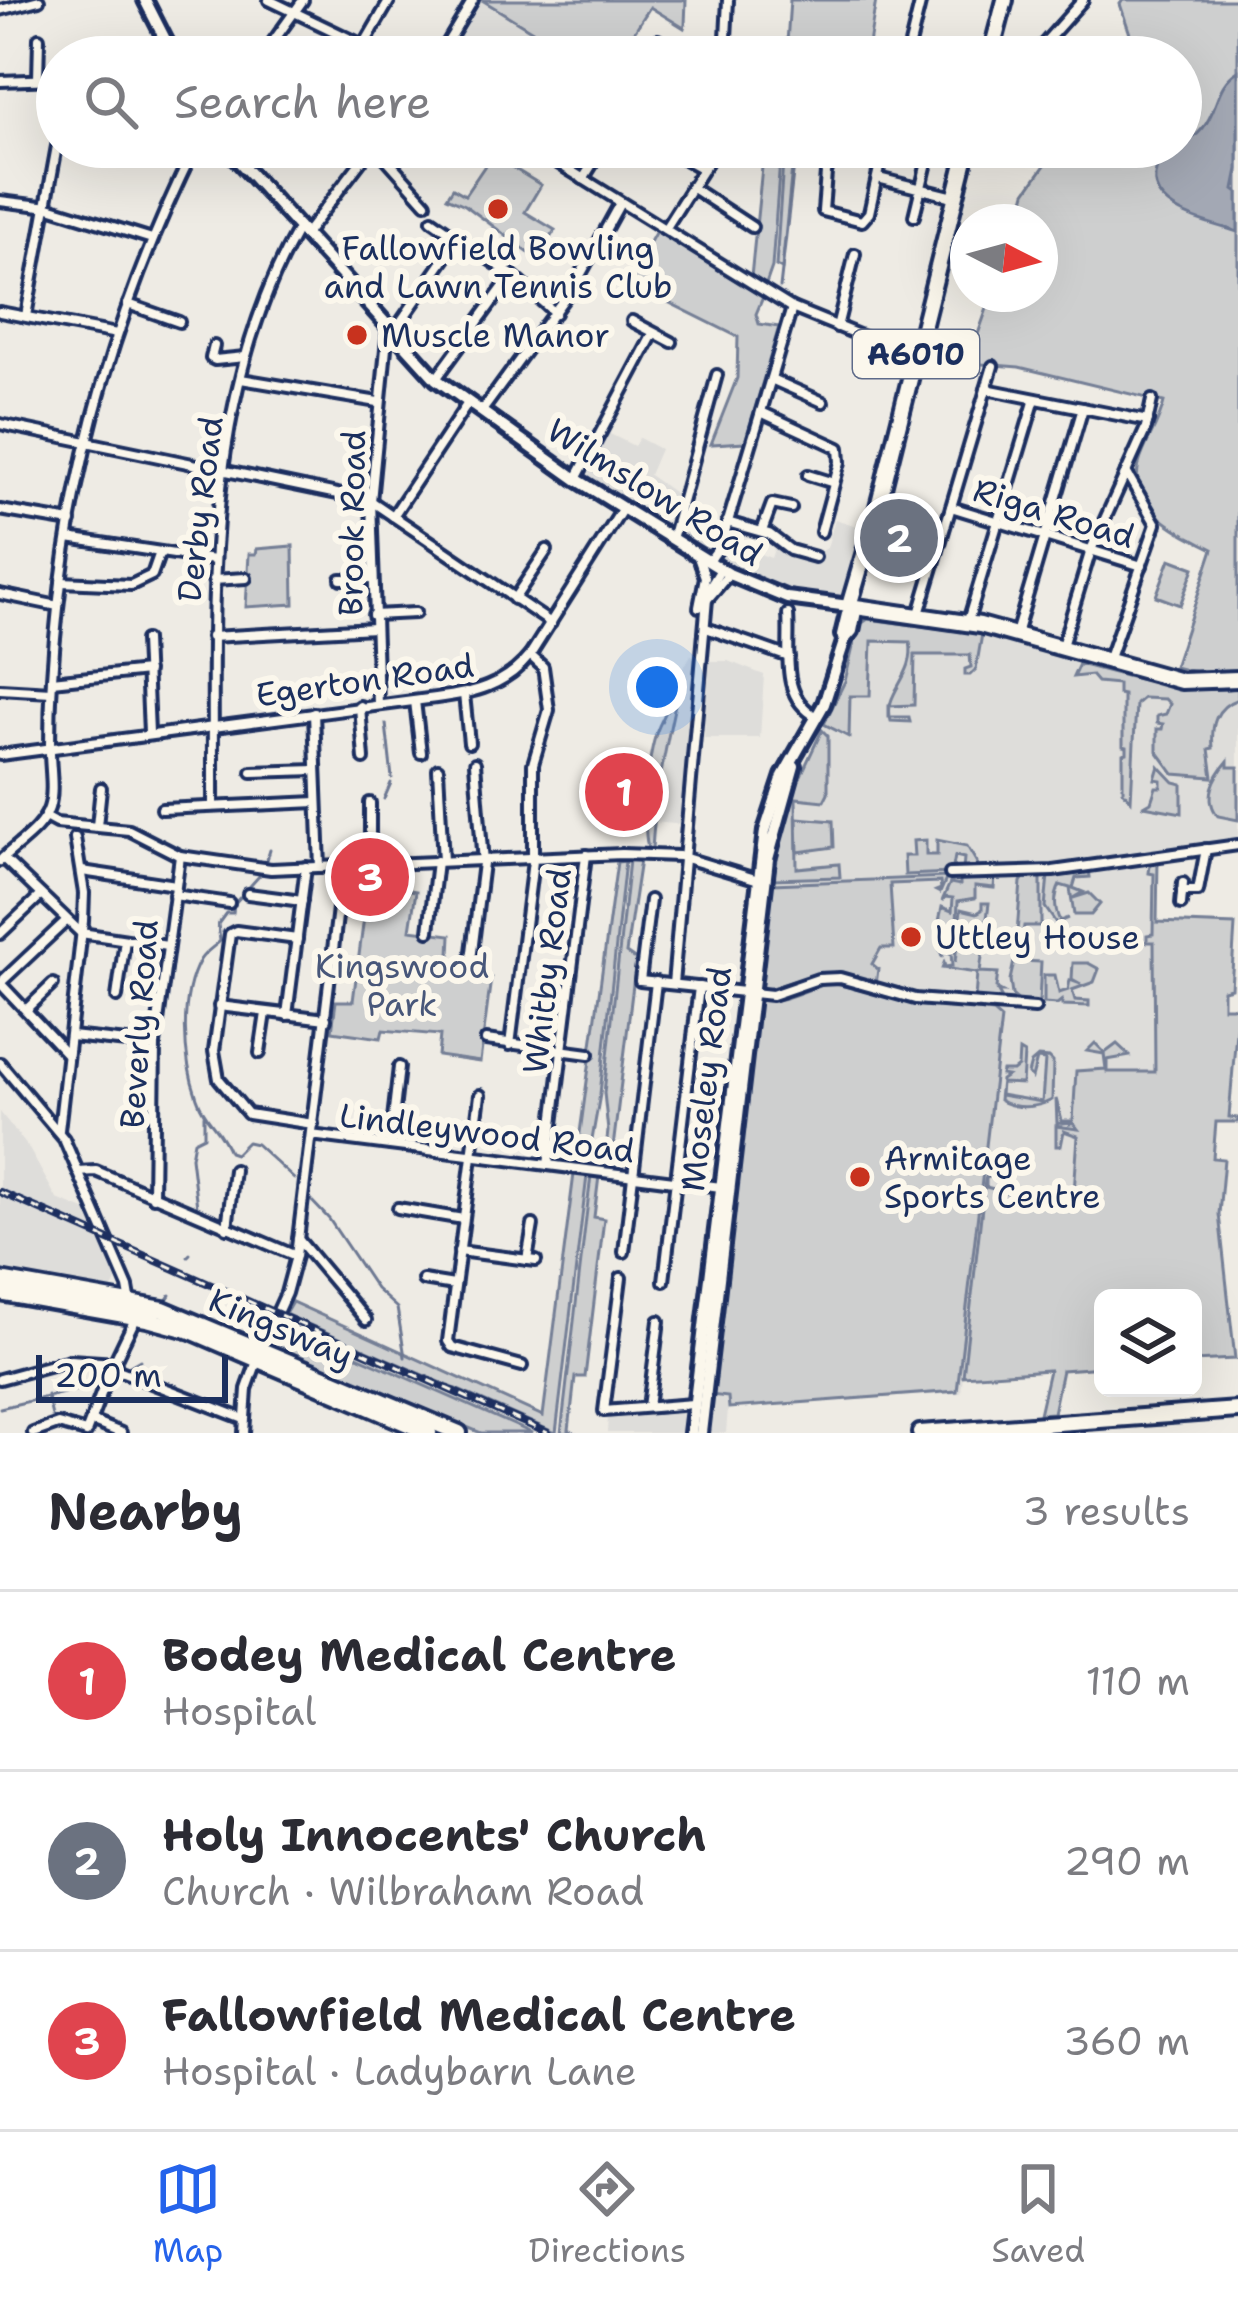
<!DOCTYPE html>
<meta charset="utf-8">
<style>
:root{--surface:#fff;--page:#f7f7f7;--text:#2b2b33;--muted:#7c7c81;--line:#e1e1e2;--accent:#2563eb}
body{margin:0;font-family:"Shantell Sans",sans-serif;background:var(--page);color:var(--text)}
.controls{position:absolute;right:36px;bottom:36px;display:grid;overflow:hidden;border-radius:18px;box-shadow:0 12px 48px #0002}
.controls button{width:108px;height:108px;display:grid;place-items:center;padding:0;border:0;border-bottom:3px solid var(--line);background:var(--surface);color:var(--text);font:60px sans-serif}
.compass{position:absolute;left:950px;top:204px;width:108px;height:108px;border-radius:50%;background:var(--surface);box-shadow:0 12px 48px #0002;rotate:96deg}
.scale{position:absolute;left:36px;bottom:30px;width:192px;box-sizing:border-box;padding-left:12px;border:6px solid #1b2f5e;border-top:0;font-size:33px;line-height:42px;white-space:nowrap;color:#1b2f5e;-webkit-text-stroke:9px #fbf7ec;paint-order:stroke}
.you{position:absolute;left:657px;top:687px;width:42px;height:42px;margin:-30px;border:9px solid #fff;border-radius:50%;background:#1a73e8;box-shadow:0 0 0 18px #1a73e833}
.badge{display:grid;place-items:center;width:78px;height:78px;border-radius:50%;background:var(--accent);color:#fff;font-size:39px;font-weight:700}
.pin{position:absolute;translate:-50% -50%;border:6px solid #fff;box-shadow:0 3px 12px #0006}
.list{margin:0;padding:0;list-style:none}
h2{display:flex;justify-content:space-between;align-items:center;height:156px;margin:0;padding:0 48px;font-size:51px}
h2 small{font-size:39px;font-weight:400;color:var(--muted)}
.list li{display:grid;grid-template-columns:78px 1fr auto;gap:36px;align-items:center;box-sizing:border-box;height:180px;padding:0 48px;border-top:3px solid var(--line)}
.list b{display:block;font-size:45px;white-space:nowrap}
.list p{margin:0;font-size:39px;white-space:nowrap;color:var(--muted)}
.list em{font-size:39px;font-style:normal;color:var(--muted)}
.icon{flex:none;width:66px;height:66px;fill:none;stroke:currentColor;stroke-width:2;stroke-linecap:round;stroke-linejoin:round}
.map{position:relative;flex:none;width:1238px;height:1433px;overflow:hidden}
.search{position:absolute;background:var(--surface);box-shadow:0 12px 48px #0002;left:36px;right:36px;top:36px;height:132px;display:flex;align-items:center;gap:30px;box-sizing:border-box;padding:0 42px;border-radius:66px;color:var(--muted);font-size:45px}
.sheet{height:696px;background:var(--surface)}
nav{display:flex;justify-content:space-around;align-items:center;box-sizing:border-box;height:168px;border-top:3px solid var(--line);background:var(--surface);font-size:33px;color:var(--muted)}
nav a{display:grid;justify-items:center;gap:6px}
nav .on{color:var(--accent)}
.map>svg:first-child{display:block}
.built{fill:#deddda}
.green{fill:#cecfcf;stroke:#747f96;stroke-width:3}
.water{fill:#a3a8b4;stroke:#6d7892;stroke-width:3}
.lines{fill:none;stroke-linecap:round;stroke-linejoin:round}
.stream{stroke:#6d7892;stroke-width:3}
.minor-casing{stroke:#1b2f5e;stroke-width:16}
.major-casing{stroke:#1b2f5e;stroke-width:20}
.highway-casing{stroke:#1b2f5e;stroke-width:22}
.minor{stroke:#fbf7ec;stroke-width:8}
.major{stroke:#fbf7ec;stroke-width:10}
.highway{stroke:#fbf7ec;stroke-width:14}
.rail-casing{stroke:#1b2f5e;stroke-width:8}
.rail{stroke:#fbf7ec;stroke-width:3;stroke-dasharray:9;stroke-linecap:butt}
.poi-dot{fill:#c8321e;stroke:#fbf7ec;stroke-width:4.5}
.labels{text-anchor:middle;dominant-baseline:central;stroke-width:12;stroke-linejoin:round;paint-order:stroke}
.shield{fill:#fbf7ec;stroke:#5e6b89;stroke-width:3}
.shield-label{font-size:30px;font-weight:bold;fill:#1b2f5e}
.poi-label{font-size:33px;fill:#1b2f5e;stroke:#fbf7ec;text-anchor:start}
.street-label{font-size:33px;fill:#1b2f5e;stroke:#fbf7ec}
.park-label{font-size:33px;fill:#48577a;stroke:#fbf7ec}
</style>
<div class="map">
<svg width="1238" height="1433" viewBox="0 0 1238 1433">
<rect width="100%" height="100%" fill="#eeebe4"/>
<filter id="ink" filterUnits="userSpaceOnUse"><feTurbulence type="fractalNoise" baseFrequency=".00833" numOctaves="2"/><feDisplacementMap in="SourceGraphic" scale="24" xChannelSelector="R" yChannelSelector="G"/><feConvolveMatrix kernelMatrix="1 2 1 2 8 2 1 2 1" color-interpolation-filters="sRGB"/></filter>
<g filter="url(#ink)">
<g class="built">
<polygon points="480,0 686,0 685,25 684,28 650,7 618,57 446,57"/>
<polygon points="606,432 634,446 639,438 660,449 649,475 680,497 684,510 714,520 727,542 771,558 774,549 820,552 827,548 835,519 866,529 847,593 836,598 780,588 752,576 679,532 669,519 589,478 590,462"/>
<polygon points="868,619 963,629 1120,675 1216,690 1238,688 1238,840 1160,851 1156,922 1159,1077 1078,1194 983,1196 961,1393 820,1402 729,1397 726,1433 709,1433 710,1395 776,855 797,781 845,681 858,626"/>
<polygon points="691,655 696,656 685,825 653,822 658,776 678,692 672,690 674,684"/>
<polygon points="708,661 728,661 764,675 760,738 704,738"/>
<polygon points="0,1112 28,1147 57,1199 87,1211 116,1281 112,1289 0,1271"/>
<polygon points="290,1302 543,1416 542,1433 481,1433 272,1347"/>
<polygon points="685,1412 684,1433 607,1433 608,1417"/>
</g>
<g class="green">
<polygon points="482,0 686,0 685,25 684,28 650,7 618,57 560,57 561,53 547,45 549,41"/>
<polygon points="790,0 876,0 867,57 786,57"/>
<path d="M1123 0H1238V670C1216 676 1196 673 1174 667L1213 549C1182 533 1127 509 1139 464 1145 442 1159 425 1164 402L1019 367 968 363 992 294H1040V222H1018L1026 192 1058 147H1181V57H1076L1081 50 1111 55 1130 34 1120 4Z"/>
<polygon points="764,147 781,147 772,267 765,287 751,277"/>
<polygon points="784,147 794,147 782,269 776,266"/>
<polygon points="492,155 541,185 525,212 555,230 537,259 465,205 447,197 453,188 465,195"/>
<polygon points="656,231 763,297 756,314 759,324 779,327 745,442 711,444 737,378 738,337 628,282"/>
<polygon points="293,546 294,604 246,607 249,554 256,554 257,549"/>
<polygon points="1170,559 1194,568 1180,605 1156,596"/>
<path d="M868 619 982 634 976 669 970 675H965V669L971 667 970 655H915L914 705 889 706V717H909L910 722 891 721C882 692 917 676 910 642L872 641 870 696H850L849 737 824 724 845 681 858 626Z"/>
<path d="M1079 664C1128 677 1187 694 1238 688V699C1215 707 1211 725 1213 748L1209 749 1213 777 1174 774 1157 751V729H1162L1163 724 1157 723V716L1166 714 1170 704 1165 699 1143 698 1136 704 1131 800 1123 791V754L1127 753V747L1123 746V695L1118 694V684L1097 682 1091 675 1073 677Z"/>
<path d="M672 690 678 691C666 745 655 796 652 849H648C642 822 647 753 659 726 665 713 670 705 672 690Z"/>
<polygon points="822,730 828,736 828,793 824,801 796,798 797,868 839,864 840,877 773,879 790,799"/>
<path d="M1228 761V767H1238V820L1218 816C1203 798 1215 776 1228 761Z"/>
<polygon points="1159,766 1174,782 1182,784 1182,813 1144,806 1151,802 1156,787 1161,787 1161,780 1155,779"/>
<polygon points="797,818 833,821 834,847 798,852"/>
<polygon points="926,840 926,855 937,855 937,840 967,846 977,863 974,870 963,870 964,858 955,856 952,873 905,875 904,856 914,856 913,841"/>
<polygon points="1158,859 1157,922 1235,925 1231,988 1223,990 1223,1007 1238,1007 1229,1117 1238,1118 1238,1122 1216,1122 1213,1158 1224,1159 1219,1214 1235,1359 1193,1361 1193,1298 1103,1298 1103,1367 1062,1370 1053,1413 1039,1414 1049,1370 963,1376 985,1180 988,1171 1009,1171 986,1178 986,1187 1009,1193 1074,1192 1078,1136 1064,1131 1061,1146 1056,1146 1056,1126 1078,1129 1074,1124 1057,1123 1056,1099 1062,1121 1073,1121 1076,1071 1106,1069 1104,1054 1087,1051 1095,1043 1105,1053 1117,1044 1130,1056 1107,1060 1107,1072 1155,1072 1154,942 1147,942 1147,935 1153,934 1154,874 1149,873 1150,865"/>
<polygon points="629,860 640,860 626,953 636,960 611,1164 604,1167 608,1131 604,1093"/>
<polygon points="625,861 600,1094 588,1163 576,1162 617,862"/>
<path d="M1089 869 1090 877 1076 878 1073 888 1083 892 1073 898 1089 893 1100 904 1091 915H1074L1070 888 1060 885C1054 897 1054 909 1060 921L1068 918 1056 923 1045 907 1048 875Z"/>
<polygon points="1038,875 1041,879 1041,926 1024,926 1023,933 1017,933 1021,882 1025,876"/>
<polygon points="960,876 995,876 994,888 975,886 975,898 958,901 955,962 961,909 977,913 982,910 982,903 989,903 980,972 998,973 996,988 1003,992 998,992 1001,997 994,1002 975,999 977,973 942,968 944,963 945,967 952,966 951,953 943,953 942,957 940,949 946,948 946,941 940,941 938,933 948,938 951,926 942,924 941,929 938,926 942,907 952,911 953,898 945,897 942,901 950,883 960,885"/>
<polygon points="947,877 940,893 936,891 941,889 940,882 890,884 894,948 881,948 872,964 878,969 876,985 839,974 816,974 768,989 760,987 772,884"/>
<polygon points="404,889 416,891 410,930 451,935 449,974 491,978 480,1062 438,1056 440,1035 383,1030 381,1038 332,1031 336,1001 353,1001 366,902"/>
<polygon points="1017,948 1021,961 1041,962 1039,1003 1021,1003 1012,995 1010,980"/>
<polygon points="1073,963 1088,963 1099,969 1094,982 1072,990 1075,1000 1089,1001 1089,1006 1062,1005 1062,1000 1057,1004 1044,1003 1044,975 1055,975 1059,993 1068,990 1070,980 1081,984 1072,979"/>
<path d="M832 983 905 1001 993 1012 1001 1019 957 1391 729 1408 728 1397 710 1395 758 1000C791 1003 803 988 832 983Z"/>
<path d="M1019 1051 1024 1054 1022 1084 1001 1083 1000 1095 1042 1102 1045 1060 1037 1059 1032 1078 1028 1074 1031 1063 1038 1057 1049 1058 1053 1062 1052 1100C1035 1109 1013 1109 999 1100L1001 1080 1007 1076 1001 1075 1002 1071H1013L1018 1067Z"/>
<polygon points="574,1174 587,1176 556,1433 285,1314 292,1302 543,1416"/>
<polygon points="591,1175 599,1176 594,1217 604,1219 585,1377 575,1377 569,1430 574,1433 561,1433"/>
<polygon points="282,1323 532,1433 481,1433 272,1347"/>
</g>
<path class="water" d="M1238 71V169L1234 189 1238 192V232C1201 220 1129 207 1164 153 1178 144 1191 143 1203 128 1219 108 1215 85 1238 71Z"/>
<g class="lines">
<g class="stream">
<polyline points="780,288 796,147"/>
<polyline points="386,724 392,778"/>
<polyline points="384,799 391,783"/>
<polyline points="266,863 270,850"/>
<path d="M260 875 234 904 233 913H226L218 924 220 941C214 947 205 952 200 960 179 997 183 1059 197 1098 205 1122 220 1128 229 1152L235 1154 247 1142 256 1144 294 1179"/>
<polyline points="309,1198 329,1219 376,1289 397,1308 405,1357"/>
<polyline points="197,1207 191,1157 194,1141 204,1136 204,1115"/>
<polyline points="188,1256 190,1254"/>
<polyline points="166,1301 170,1295"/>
<polyline points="128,1367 140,1360"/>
<polyline points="47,1395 52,1416"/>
<polyline points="0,1408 85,1388"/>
</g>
<defs>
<g id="minor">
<polyline points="269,0 388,57"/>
<polyline points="0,10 39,0"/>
<polyline points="658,40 660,57"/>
<polyline points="365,43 390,0"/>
<polyline points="120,57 164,39"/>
<polyline points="262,57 303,0"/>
<polyline points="439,57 473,0"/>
<polyline points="725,57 728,0"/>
<polyline points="907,57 921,0"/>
<polyline points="1032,57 1083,0"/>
<polyline points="38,79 39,38"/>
<polyline points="0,81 57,79"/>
<polyline points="139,147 189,161"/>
<polyline points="376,147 426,203"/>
<polyline points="532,147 792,308 915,358"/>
<polyline points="663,147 703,169"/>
<polyline points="834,147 826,173 823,211 862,221 869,213 881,159 876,153 854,147"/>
<polyline points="878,178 954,197"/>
<polyline points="583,179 603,147"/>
<polyline points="691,187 752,227"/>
<polyline points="0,201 49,207 152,239"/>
<polyline points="914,216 930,150"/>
<polyline points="432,220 512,275 555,313"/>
<polyline points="665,229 717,147"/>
<polyline points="304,236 372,147"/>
<polyline points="128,304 179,322"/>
<polyline points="0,312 117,334"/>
<polyline points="26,316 57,146"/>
<polyline points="632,321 672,342"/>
<polyline points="837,327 855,254"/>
<polyline points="393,333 459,238"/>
<polyline points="214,346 211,358 215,360 245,357"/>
<polyline points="241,379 378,402"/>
<polyline points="436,379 512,275"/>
<polyline points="771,379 823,402"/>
<polyline points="986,389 1148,421"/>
<polyline points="482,411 577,281 620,203"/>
<polyline points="761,412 839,448 840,462 821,532"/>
<polyline points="0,424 371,501 551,623"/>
<polyline points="808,475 834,483"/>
<polyline points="576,479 653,334"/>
<polyline points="951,507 1142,566"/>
<polyline points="0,510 71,522"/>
<polyline points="393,516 468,403"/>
<polyline points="727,522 769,534 790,550 815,557"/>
<polyline points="762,531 772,504 791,508"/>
<polyline points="68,538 214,560"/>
<polyline points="672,539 717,375"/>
<polyline points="698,557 705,577 699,607"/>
<polyline points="709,561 721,545 792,308"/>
<polyline points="341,579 373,579"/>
<polyline points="213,580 246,578"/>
<polyline points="61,582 131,585 152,575 160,552"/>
<polyline points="0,594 58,606"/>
<polyline points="705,595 721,569"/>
<polyline points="514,599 547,550"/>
<polyline points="705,602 729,574"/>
<path d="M788 614C791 651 778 696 817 717"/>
<polyline points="919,614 993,366"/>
<polyline points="373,615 415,613"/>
<polyline points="968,621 1035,399"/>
<polyline points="706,628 789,657"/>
<polyline points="1016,634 1083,408"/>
<polyline points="211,637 374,628"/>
<polyline points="145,640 149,733"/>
<polyline points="1062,646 1091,550 1146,428 1152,400"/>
<polyline points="1108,661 1156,524 1126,472"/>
<polyline points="52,681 147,671"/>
<polyline points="0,689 51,692"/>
<polyline points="464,694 469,743"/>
<polyline points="415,701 421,753"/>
<polyline points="378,704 371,501 388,328"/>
<polyline points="360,706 364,759"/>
<polyline points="314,713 320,867"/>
<path d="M0 755 436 698C474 693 505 686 530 655L623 508"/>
<polyline points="438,769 443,861"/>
<polyline points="252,772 316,770"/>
<polyline points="370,803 370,865"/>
<path d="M213 806C214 612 199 404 298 229"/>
<polyline points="162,809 317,802"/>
<polyline points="45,817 56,823 129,830 180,856 271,869 622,854 679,856 762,881"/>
<polyline points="97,826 101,788"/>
<polyline points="3,858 81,933 167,946"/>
<path d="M0 861C15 845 42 830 49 808 55 789 49 764 50 744 50 699 53 653 58 608 75 447 124 291 195 147"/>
<polyline points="82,871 175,885"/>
<polyline points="950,874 1053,871 1238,845"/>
<polyline points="1182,891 1198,891 1206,849"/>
<polyline points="248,894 302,901"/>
<polyline points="174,895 229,903"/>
<polyline points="650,900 640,981 772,995 818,979 840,978 915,999 1035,1008"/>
<polyline points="1181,904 1183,883"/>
<polyline points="66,921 0,983 67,1054"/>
<polyline points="429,931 437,861"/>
<polyline points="0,934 41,895"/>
<polyline points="297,939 236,931 230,934 214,1051 219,1079 248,1114 313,1124"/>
<polyline points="470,968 483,863 475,763"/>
<polyline points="673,984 707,599"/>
<polyline points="117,997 125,940"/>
<polyline points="219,1006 326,1019"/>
<polyline points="26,1010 53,984"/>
<polyline points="287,1015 306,867"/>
<polyline points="71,1036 155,1045"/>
<polyline points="486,1040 589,1054"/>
<polyline points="510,1045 533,861 533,764 549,710 543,667 530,655"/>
<polyline points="260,1053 266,1013"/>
<polyline points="0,1063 64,1139 128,1287 134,1321 108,1375"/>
<polyline points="480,1095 448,1341 452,1347 522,1366"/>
<polyline points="59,1130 83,921 84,893 75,838"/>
<polyline points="311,1135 721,1187"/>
<polyline points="390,1145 399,1067"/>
<polyline points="548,1165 586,855"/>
<polyline points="78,1172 96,1171 296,1256"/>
<polyline points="153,1197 155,1045 180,856"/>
<polyline points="398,1208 463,1219"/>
<polyline points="227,1228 234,1170"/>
<polyline points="298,1239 366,1320"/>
<polyline points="459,1251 536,1261"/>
<polyline points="624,1252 656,982"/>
<polyline points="527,1260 533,1225"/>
<polyline points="621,1278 604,1411 693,1404"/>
<polyline points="423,1280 454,1285"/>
<polyline points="664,1281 699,987"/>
<polyline points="260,1350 286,1293 296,1256 343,867"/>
<polyline points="118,1370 244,1419"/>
<polyline points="0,1379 70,1360 116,1363"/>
<polyline points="648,1407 659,1321"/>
<polyline points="91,1421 121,1433"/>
<polyline points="33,1433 58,1424 86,1432"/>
<polyline points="86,1433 109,1373"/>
<polyline points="244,1433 247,1389 257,1361"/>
</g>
<g id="major">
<polyline points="145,0 174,57"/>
<polyline points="226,147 436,379 576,479 729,574 787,598 849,606 842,635 845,639 824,704 783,776 765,831 691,1433"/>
<polyline points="845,639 852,631 857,606"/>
<polyline points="701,1433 768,859 794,766"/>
</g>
<g id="highway">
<polyline points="990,57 1005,0"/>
<polyline points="968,147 878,507 849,606 980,625 1181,681 1238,679"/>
<polyline points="0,1280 163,1309 459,1433"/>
<polyline points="0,1293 147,1319 191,1331 429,1433"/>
<polyline points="920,1433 1238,1410"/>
</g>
</defs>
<use href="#minor" class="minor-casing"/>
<use href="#major" class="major-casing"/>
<use href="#highway" class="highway-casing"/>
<use href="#minor" class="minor"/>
<use href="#major" class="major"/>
<use href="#highway" class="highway"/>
<defs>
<polyline id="rail" points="0,1192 548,1433"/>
</defs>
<use href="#rail" class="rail-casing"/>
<use href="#rail" class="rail"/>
</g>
</g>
<g class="poi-dot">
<circle cx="498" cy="209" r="12"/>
<circle cx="357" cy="335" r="12"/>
<circle cx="911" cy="937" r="12"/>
<circle cx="860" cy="1177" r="12"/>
</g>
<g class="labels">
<rect class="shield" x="853" y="330" width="126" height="48" rx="9"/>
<g class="shield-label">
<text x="916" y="354">A6010</text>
</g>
<g class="poi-label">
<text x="498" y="248" text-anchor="middle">Fallowfield Bowling<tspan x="498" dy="38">and Lawn Tennis Club</tspan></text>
<text x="381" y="335">Muscle Manor</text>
<text x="935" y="937">Uttley House</text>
<text x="884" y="1158">Armitage<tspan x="884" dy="38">Sports Centre</tspan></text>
</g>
<g class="street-label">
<text transform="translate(655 492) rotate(32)">Wilmslow Road</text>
<text transform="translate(200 509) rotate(-83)">Derby Road</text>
<text transform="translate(1054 513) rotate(17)">Riga Road</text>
<text transform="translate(352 523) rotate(-89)">Brook Road</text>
<text transform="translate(365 680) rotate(-8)">Egerton Road</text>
<text transform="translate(547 971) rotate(-83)">Whitby Road</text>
<text transform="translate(139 1024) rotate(-86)">Beverly Road</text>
<text transform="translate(706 1079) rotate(-83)">Moseley Road</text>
<text transform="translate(487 1133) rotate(7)">Lindleywood Road</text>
<text transform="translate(281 1328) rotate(23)">Kingsway</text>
</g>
<g class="park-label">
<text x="402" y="966">Kingswood<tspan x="402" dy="38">Park</tspan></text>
</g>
</g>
</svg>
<div class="controls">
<button><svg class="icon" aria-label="layers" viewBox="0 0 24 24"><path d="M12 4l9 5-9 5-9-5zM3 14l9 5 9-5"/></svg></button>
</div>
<svg class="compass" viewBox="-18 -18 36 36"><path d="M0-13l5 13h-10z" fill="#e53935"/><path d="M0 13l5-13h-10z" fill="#7c7c81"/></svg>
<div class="scale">200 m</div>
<div class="you"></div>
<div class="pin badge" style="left:624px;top:792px;background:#e0444e">1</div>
<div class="pin badge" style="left:899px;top:538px;background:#6b7280">2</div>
<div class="pin badge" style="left:370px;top:877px;background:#e0444e">3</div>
<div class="search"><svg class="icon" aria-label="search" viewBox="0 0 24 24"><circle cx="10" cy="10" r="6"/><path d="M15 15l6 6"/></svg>Search here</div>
</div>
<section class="sheet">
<h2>Nearby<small>3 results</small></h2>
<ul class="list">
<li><span class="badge" style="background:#e0444e">1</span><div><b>Bodey Medical Centre</b><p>Hospital</p></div><em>110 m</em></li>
<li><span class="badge" style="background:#6b7280">2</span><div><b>Holy Innocents' Church</b><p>Church · Wilbraham Road</p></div><em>290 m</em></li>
<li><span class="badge" style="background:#e0444e">3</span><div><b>Fallowfield Medical Centre</b><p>Hospital · Ladybarn Lane</p></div><em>360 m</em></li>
</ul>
</section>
<nav>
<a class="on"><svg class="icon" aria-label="map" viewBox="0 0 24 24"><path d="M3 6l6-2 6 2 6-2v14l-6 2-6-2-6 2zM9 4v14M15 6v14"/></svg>Map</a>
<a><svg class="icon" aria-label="directions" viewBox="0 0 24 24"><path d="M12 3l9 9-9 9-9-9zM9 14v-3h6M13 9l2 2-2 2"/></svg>Directions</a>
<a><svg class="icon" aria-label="saved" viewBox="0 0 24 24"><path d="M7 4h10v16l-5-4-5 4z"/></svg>Saved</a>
</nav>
